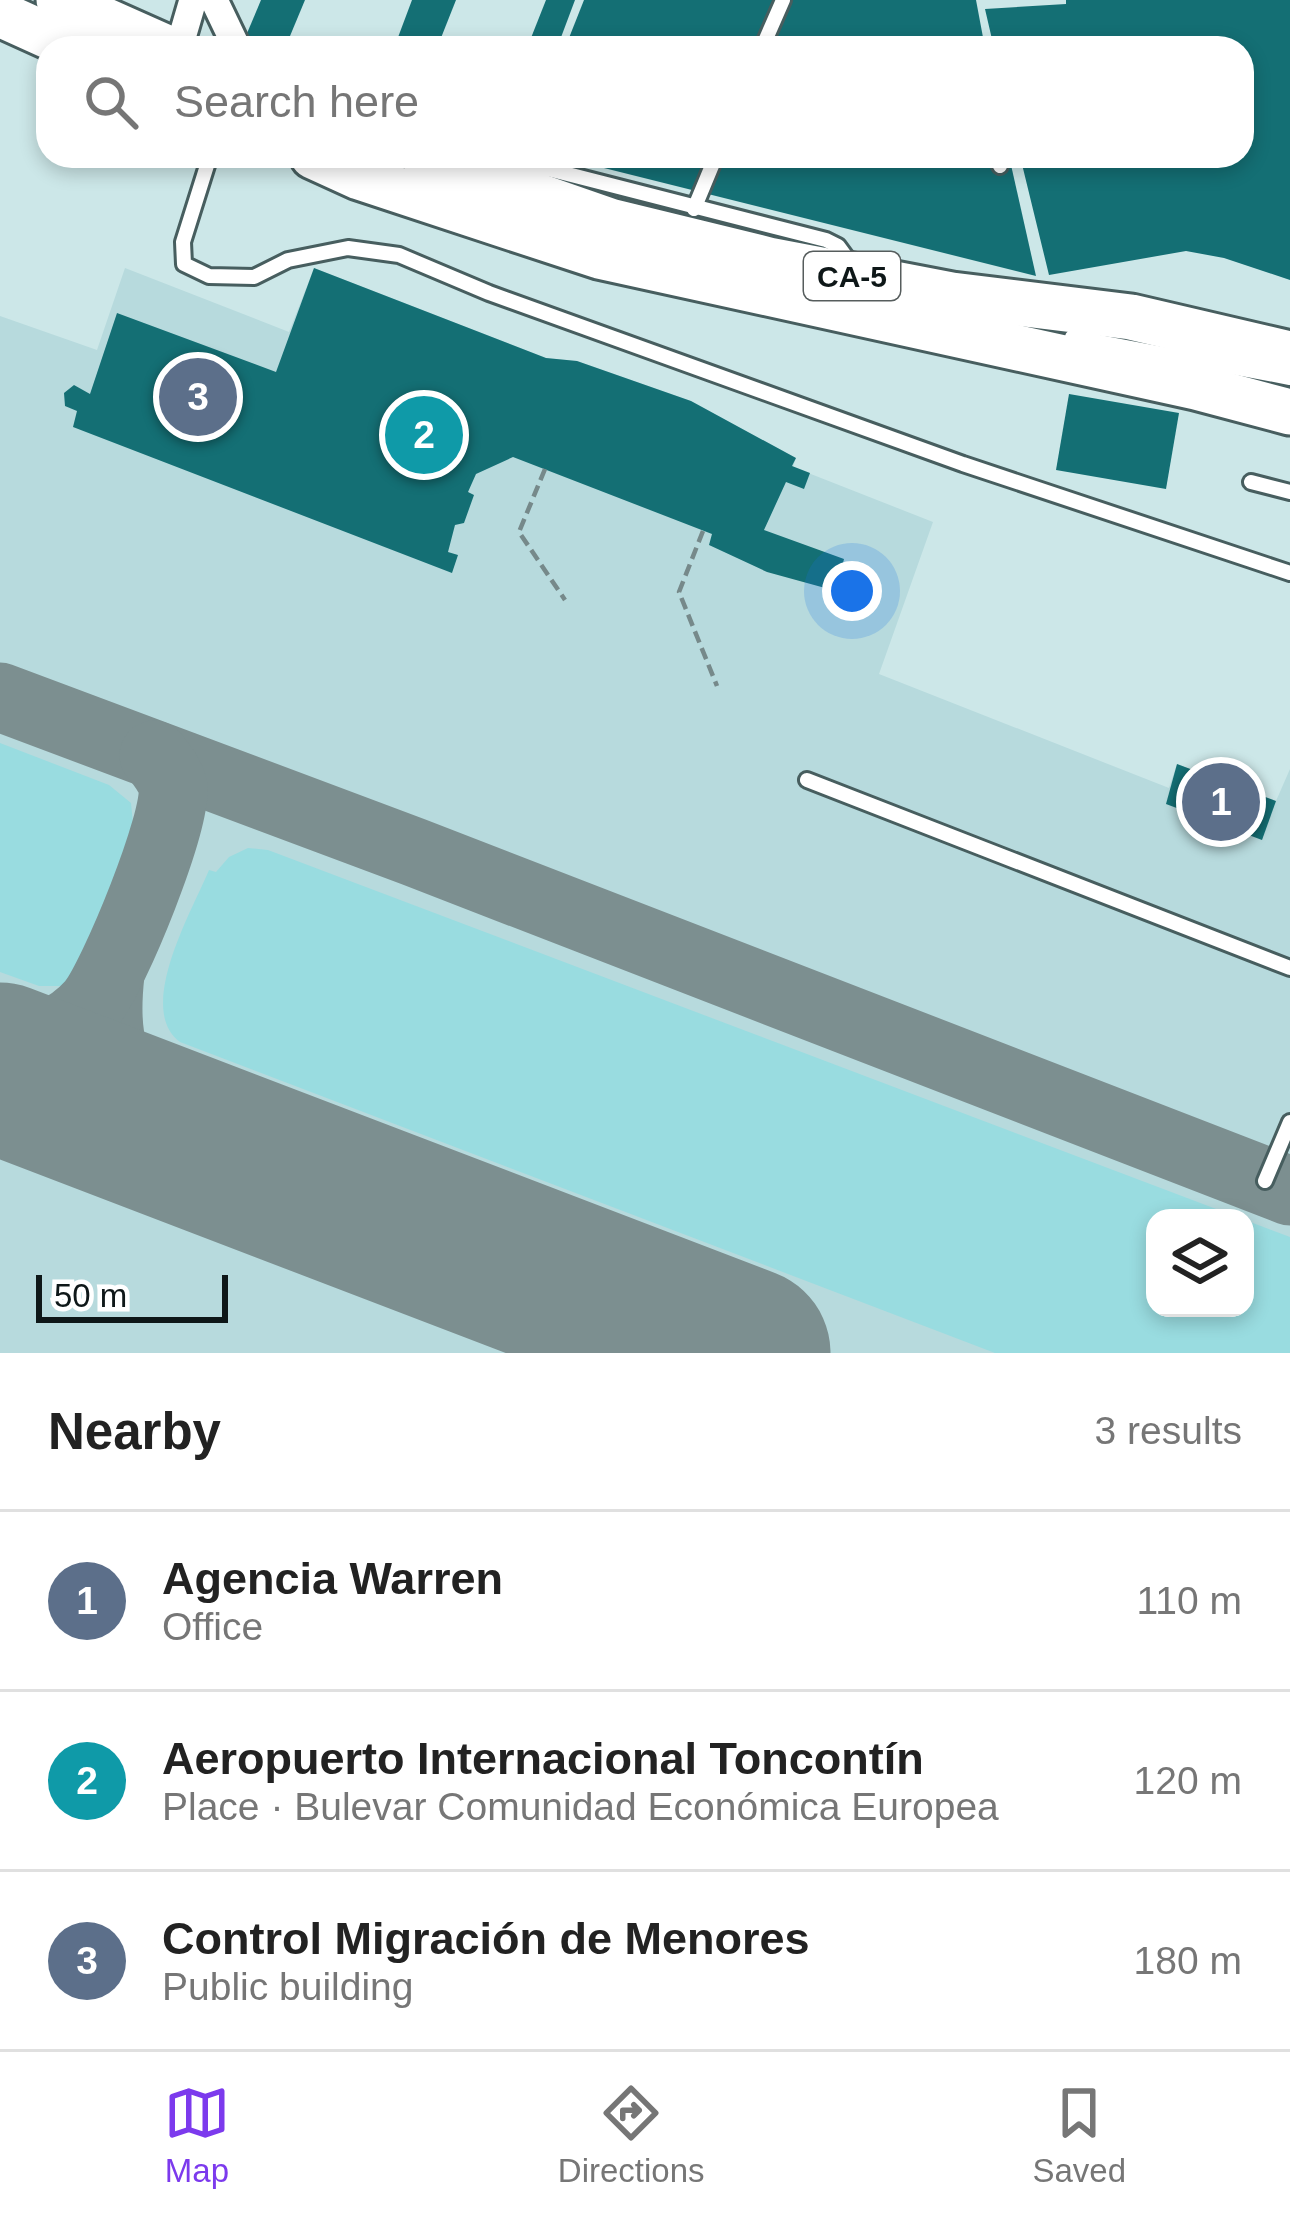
<!DOCTYPE html>
<meta charset="utf-8">
<style>
:root{--surface:#fff;--page:#f6f6f6;--text:#222;--muted:#767676;--line:#e0e0e0;--accent:#7c3aed}
body{margin:0;font-family:Arial,sans-serif;background:var(--page);color:var(--text)}
.controls{position:absolute;right:36px;bottom:36px;display:grid;overflow:hidden;border-radius:24px;box-shadow:0 6px 18px #0003}
.controls button{width:108px;height:108px;display:grid;place-items:center;padding:0;border:0;border-bottom:3px solid var(--line);background:var(--surface);color:var(--text);font:60px sans-serif}
.scale{position:absolute;left:36px;bottom:30px;width:192px;box-sizing:border-box;padding-left:12px;border:6px solid #0e1718;border-top:0;font-size:33px;line-height:42px;white-space:nowrap;color:#0e1718;-webkit-text-stroke:9px #fff;paint-order:stroke}
.you{position:absolute;left:852px;top:591px;width:42px;height:42px;margin:-30px;border:9px solid #fff;border-radius:50%;background:#1a73e8;box-shadow:0 0 0 18px #1a73e833}
.badge{display:grid;place-items:center;width:78px;height:78px;border-radius:50%;background:var(--accent);color:#fff;font-size:39px;font-weight:700}
.pin{position:absolute;translate:-50% -50%;border:6px solid #fff;box-shadow:0 3px 12px #0006}
.list{margin:0;padding:0;list-style:none}
h2{display:flex;justify-content:space-between;align-items:center;height:156px;margin:0;padding:0 48px;font-size:51px}
h2 small{font-size:39px;font-weight:400;color:var(--muted)}
.list li{display:grid;grid-template-columns:78px 1fr auto;gap:36px;align-items:center;box-sizing:border-box;height:180px;padding:0 48px;border-top:3px solid var(--line)}
.list b{display:block;font-size:45px;white-space:nowrap}
.list p{margin:0;font-size:39px;white-space:nowrap;color:var(--muted)}
.list em{font-size:39px;font-style:normal;color:var(--muted)}
.icon{flex:none;width:66px;height:66px;fill:none;stroke:currentColor;stroke-width:2;stroke-linecap:round;stroke-linejoin:round}
.map{position:relative;flex:none;width:1290px;height:1353px;overflow:hidden}
.search{position:absolute;background:var(--surface);box-shadow:0 6px 18px #0003;left:36px;right:36px;top:36px;height:132px;display:flex;align-items:center;gap:30px;box-sizing:border-box;padding:0 42px;border-radius:36px;color:var(--muted);font-size:45px}
.sheet{height:696px;background:var(--surface)}
nav{display:flex;justify-content:space-around;align-items:center;box-sizing:border-box;height:168px;border-top:3px solid var(--line);background:var(--surface);font-size:33px;color:var(--muted)}
nav a{display:grid;justify-items:center;gap:6px}
nav .on{color:var(--accent)}
.map>svg:first-child{display:block}
.built{fill:#b7dadd;fill-rule:evenodd}
.green{fill:#99dce0}
.lines{fill:none;stroke-linecap:round;stroke-linejoin:round}
.taxiway{stroke:#7c8f90;stroke-width:69}
.runway{stroke:#7c8f90;stroke-width:171}
.building{fill:#146f74}
.lane-casing{stroke:#475e5f;stroke-width:20}
.street-casing{stroke:#475e5f;stroke-width:33}
.primary-casing{stroke:#475e5f;stroke-width:51}
.path{stroke:#76898a;stroke-width:4.5;stroke-dasharray:12 6;stroke-linecap:butt}
.lane{stroke:#fff;stroke-width:14}
.street{stroke:#fff;stroke-width:27}
.primary{stroke:#fff;stroke-width:45}
.labels{text-anchor:middle;dominant-baseline:central;stroke-width:12;stroke-linejoin:round;paint-order:stroke}
.shield{fill:#fff;stroke:#565d5d;stroke-width:3}
.shield-label{font-size:30px;font-weight:bold;fill:#0e1718}
</style>
<div class="map">
<svg width="1290" height="1353" viewBox="0 0 1290 1353">
<rect width="100%" height="100%" fill="#cce7e8"/>
<path class="built" d="M125 268 289 332 314 268 546 358 577 361 691 401 796 458 793 467 933 522 879 674 1169 788 1177 764 1276 801 1290 769V1353H0V316L97 350ZM1155 1218H1245V1308H1155Z"/>
<g class="green">
<polygon points="0,743 109,785 131,803 134,834 128,858 135,861 93,962 65,986 39,986 0,972"/>
<path d="M248 848 268 850 1240 1218H1155V1308H1245V1220L1290 1237V1353H995L180 1042C135 1009 192 911 209 870L216 872 229 857Z"/>
</g>
<g class="lines">
<g class="taxiway">
<polyline points="0,697 414,852 1290,1191"/>
<path d="M110 974C99 1076 132 1098 211 1148"/>
<path d="M0 1046C33 1045 69 1029 91 1004 114 977 178 819 173 787 170 774 161 764 154 755"/>
</g>
<polyline class="runway" points="0,1068 745,1353"/>
</g>
<g class="building">
<polygon points="261,0 305,0 285,48 268,48 245,38"/>
<polygon points="412,0 456,0 437,48 394,48"/>
<polygon points="546,0 575,0 557,48 527,48"/>
<polygon points="584,0 976,0 985,48 565,48"/>
<polygon points="1066,0 1290,0 1290,280 1224,258 1186,251 1049,275 1020,156 1242,156 1242,48 994,48 985,9 1066,4"/>
<polygon points="565,156 1009,156 1036,276 564,158"/>
<polygon points="314,268 546,358 577,361 691,401 796,458 792,466 810,473 804,489 786,482 764,530 844,559 836,591 767,572 709,545 712,534 513,457 476,474 468,492 474,495 464,523 455,525 448,552 458,555 452,573 73,427 77,411 65,406 64,393 74,385 90,394 117,313 276,372"/>
<polygon points="1069,394 1179,413 1166,489 1056,470"/>
<polygon points="1177,764 1276,801 1262,840 1166,804"/>
</g>
<g class="lines">
<defs>
<g id="lane">
<polyline points="762,48 783,0"/>
<polyline points="210,156 183,242 184,264 209,276 254,277 288,260 348,248 399,255 489,293 963,464 1290,573"/>
<polyline points="996,156 1000,166"/>
<polyline points="517,177 532,170 548,169 826,240 838,246 852,265"/>
<polyline points="694,209 716,156"/>
<polyline points="1072,337 1290,378"/>
<polyline points="1251,482 1290,492"/>
<polyline points="807,780 1290,968"/>
<polyline points="1265,1181 1290,1122"/>
</g>
<g id="street">
<polyline points="214,0 237,48"/>
<polyline points="179,48 193,0"/>
</g>
<g id="primary">
<polyline points="59,0 167,48"/>
<polyline points="0,14 75,48"/>
<polyline points="313,156 359,177 599,256 1196,387 1290,412"/>
<polyline points="423,156 610,221 769,260 952,295 1131,317 1290,354"/>
</g>
</defs>
<use href="#lane" class="lane-casing"/>
<use href="#street" class="street-casing"/>
<use href="#primary" class="primary-casing"/>
<g class="path">
<polyline points="545,469 519,532 565,600"/>
<polyline points="703,531 679,592 717,686"/>
</g>
<use href="#lane" class="lane"/>
<use href="#street" class="street"/>
<use href="#primary" class="primary"/>
</g>
<g class="labels">
<rect class="shield" x="804" y="252" width="96" height="48" rx="9"/>
<g class="shield-label">
<text x="852" y="276">CA-5</text>
</g>
</g>
</svg>
<div class="controls">
<button><svg class="icon" aria-label="layers" viewBox="0 0 24 24"><path d="M12 4l9 5-9 5-9-5zM3 14l9 5 9-5"/></svg></button>
</div>
<div class="scale">50 m</div>
<div class="you"></div>
<div class="pin badge" style="left:1221px;top:802px;background:#5c6f8a">1</div>
<div class="pin badge" style="left:424px;top:435px;background:#0f9aa8">2</div>
<div class="pin badge" style="left:198px;top:397px;background:#5c6f8a">3</div>
<div class="search"><svg class="icon" aria-label="search" viewBox="0 0 24 24"><circle cx="10" cy="10" r="6"/><path d="M15 15l6 6"/></svg>Search here</div>
</div>
<section class="sheet">
<h2>Nearby<small>3 results</small></h2>
<ul class="list">
<li><span class="badge" style="background:#5c6f8a">1</span><div><b>Agencia Warren</b><p>Office</p></div><em>110 m</em></li>
<li><span class="badge" style="background:#0f9aa8">2</span><div><b>Aeropuerto Internacional Toncontín</b><p>Place · Bulevar Comunidad Económica Europea</p></div><em>120 m</em></li>
<li><span class="badge" style="background:#5c6f8a">3</span><div><b>Control Migración de Menores</b><p>Public building</p></div><em>180 m</em></li>
</ul>
</section>
<nav>
<a class="on"><svg class="icon" aria-label="map" viewBox="0 0 24 24"><path d="M3 6l6-2 6 2 6-2v14l-6 2-6-2-6 2zM9 4v14M15 6v14"/></svg>Map</a>
<a><svg class="icon" aria-label="directions" viewBox="0 0 24 24"><path d="M12 3l9 9-9 9-9-9zM9 14v-3h6M13 9l2 2-2 2"/></svg>Directions</a>
<a><svg class="icon" aria-label="saved" viewBox="0 0 24 24"><path d="M7 4h10v16l-5-4-5 4z"/></svg>Saved</a>
</nav>
